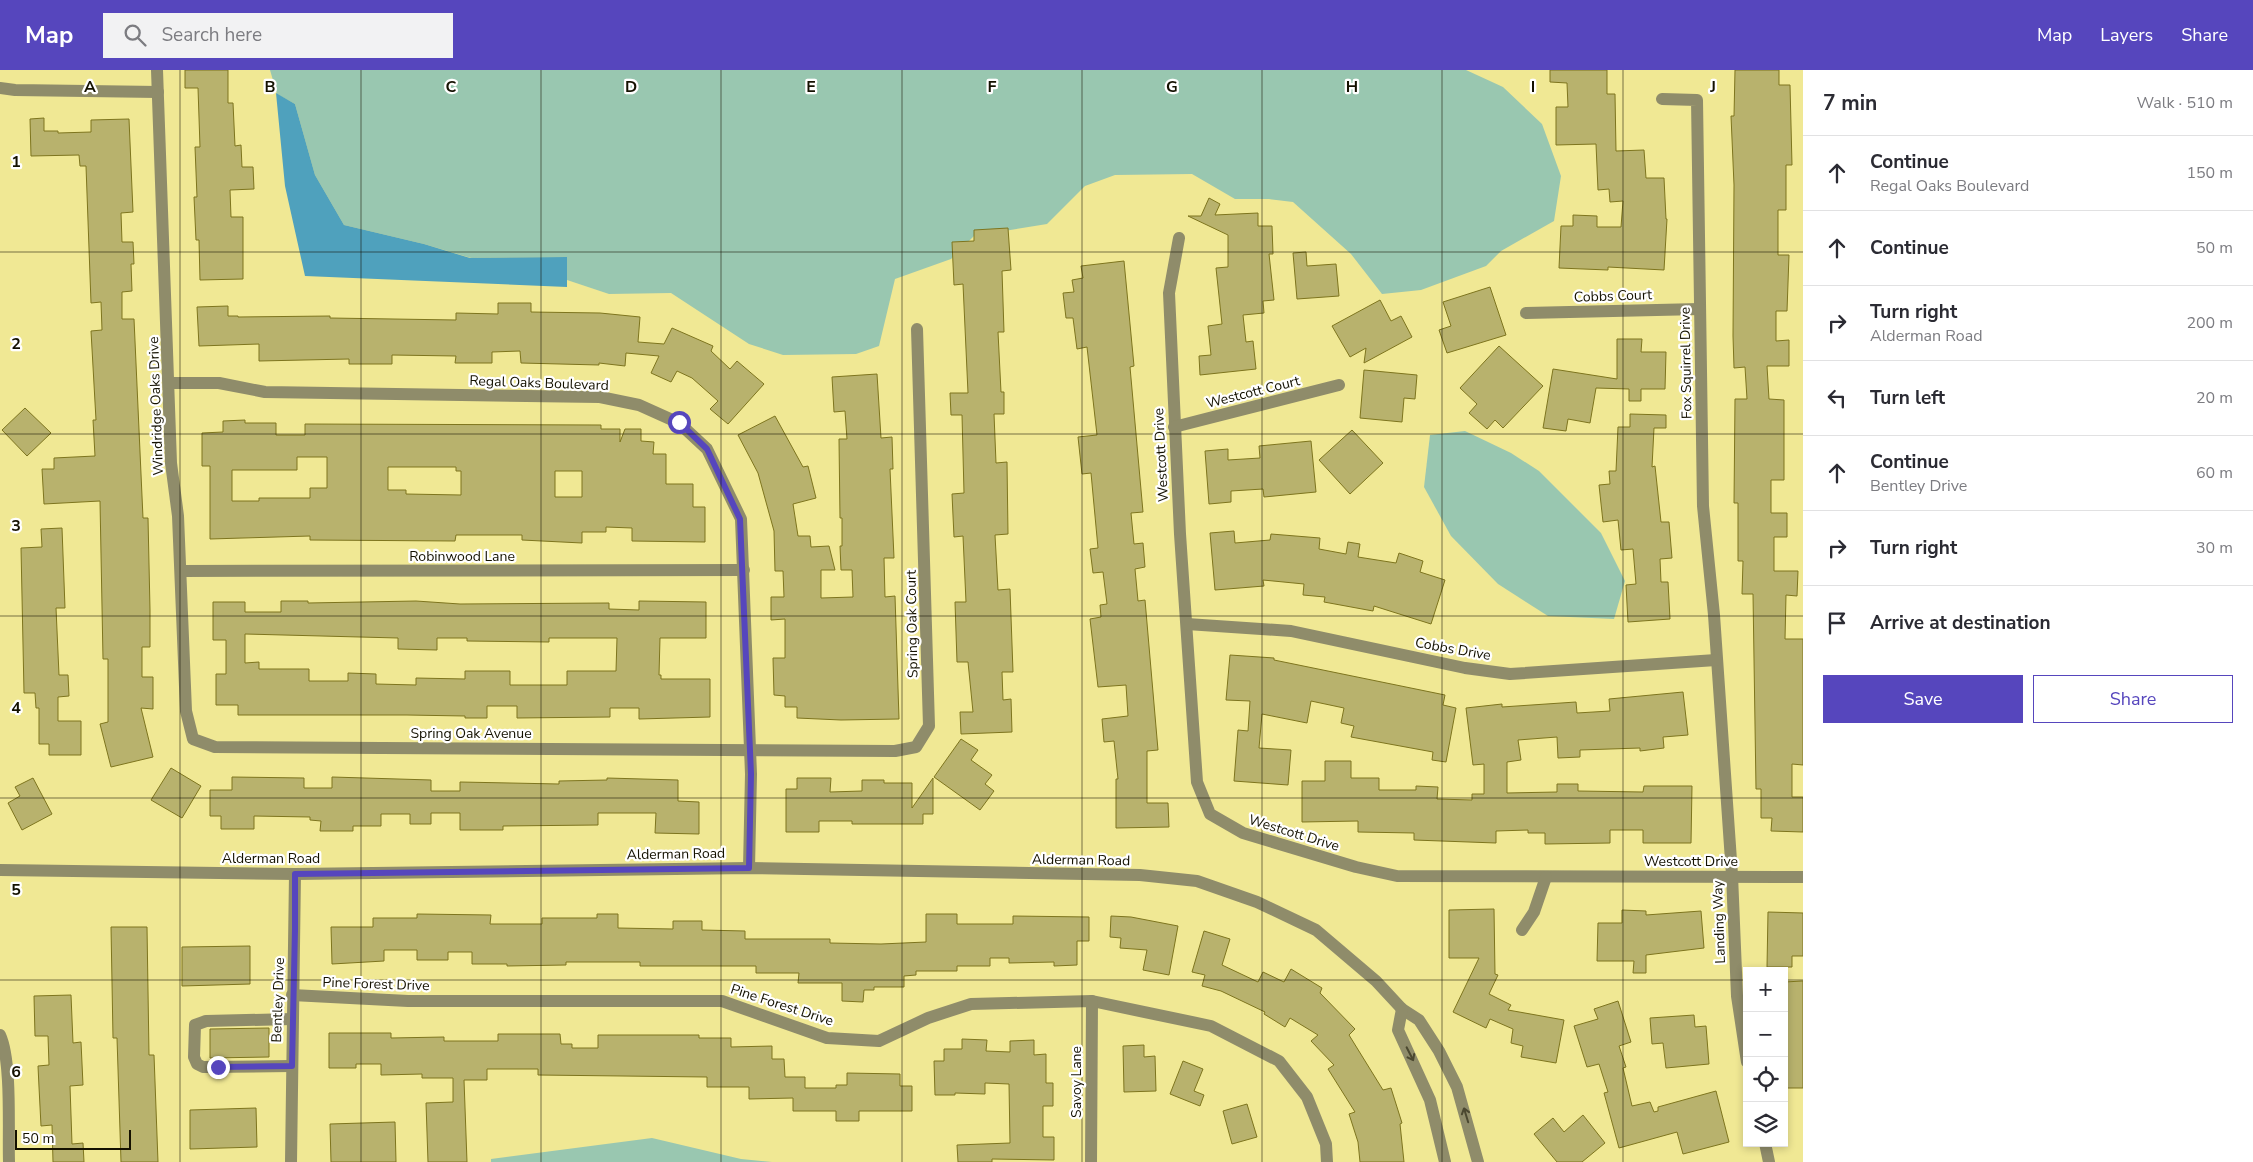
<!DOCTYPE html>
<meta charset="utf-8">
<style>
:root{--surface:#fff;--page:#f2f2f3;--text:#2b2b33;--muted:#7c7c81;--line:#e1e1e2;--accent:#5646bd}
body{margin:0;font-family:"Nunito Sans",sans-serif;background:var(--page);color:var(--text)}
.controls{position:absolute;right:15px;bottom:15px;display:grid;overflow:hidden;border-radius:0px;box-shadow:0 2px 8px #0003}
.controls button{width:45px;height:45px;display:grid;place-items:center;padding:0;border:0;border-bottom:1px solid var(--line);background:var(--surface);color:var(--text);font:25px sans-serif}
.scale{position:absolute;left:15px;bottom:12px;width:116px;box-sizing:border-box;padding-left:5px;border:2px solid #141100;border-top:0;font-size:14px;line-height:18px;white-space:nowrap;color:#141100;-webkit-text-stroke:4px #fff;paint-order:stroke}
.stop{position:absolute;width:15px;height:15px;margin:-11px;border:4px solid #5646bd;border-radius:50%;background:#fff}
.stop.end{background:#5646bd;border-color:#fff;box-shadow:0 1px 5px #0008}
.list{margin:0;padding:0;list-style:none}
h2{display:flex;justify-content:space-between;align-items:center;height:65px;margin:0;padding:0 20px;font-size:21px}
h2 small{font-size:16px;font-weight:400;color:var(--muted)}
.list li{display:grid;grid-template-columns:32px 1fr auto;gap:15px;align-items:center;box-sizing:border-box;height:75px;padding:0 20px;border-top:1px solid var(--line)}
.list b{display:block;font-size:19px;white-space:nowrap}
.list p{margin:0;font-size:16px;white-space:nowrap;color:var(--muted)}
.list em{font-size:16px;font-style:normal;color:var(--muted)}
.actions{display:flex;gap:10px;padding:15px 20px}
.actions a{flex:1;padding:11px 0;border:1px solid var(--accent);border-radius:0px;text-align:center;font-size:18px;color:var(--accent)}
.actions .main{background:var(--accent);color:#fff}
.icon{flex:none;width:28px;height:28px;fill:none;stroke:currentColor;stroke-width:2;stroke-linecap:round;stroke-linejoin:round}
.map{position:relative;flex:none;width:1803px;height:1092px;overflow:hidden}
header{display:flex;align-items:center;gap:30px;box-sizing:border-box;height:70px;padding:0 25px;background:var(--accent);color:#fff}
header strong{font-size:24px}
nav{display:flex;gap:28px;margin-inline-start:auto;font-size:18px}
.search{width:350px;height:45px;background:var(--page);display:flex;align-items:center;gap:12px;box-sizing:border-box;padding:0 18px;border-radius:0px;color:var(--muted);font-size:19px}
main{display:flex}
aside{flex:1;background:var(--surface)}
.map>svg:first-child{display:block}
.green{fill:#99c7b0}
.water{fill:#4fa1bd}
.building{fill:#b8b26d;stroke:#7e751e;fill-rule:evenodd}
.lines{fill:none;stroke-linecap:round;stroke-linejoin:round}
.minor{stroke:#8f8c6a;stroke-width:12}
.oneway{stroke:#4b4830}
.route{stroke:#5646bd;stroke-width:6}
.grid{fill:none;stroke:#141100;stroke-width:1;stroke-opacity:0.55}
.labels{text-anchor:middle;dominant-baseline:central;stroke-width:4.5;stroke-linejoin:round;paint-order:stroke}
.street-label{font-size:14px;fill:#141100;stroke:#fff}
.grid-label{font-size:16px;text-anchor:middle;font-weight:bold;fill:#141100;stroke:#fff;stroke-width:4.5;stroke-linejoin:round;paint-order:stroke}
</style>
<header>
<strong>Map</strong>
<div class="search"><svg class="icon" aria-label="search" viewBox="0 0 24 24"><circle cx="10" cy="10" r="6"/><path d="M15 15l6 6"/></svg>Search here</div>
<nav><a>Map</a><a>Layers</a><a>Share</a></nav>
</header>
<main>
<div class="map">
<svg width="1803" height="1092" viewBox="0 0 1803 1092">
<rect width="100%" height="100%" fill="#f0e894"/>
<g class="green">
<polygon points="270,0 1466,0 1503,17 1542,54 1561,106 1554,151 1501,181 1486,196 1421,220 1382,224 1351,184 1293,132 1269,129 1235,129 1192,104 1115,105 1085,116 1047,154 974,166 951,189 895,209 879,276 856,284 783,285 749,274 671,223 609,224 567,210 566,187 471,188 424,174 344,155 315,105 295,34 277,24"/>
<polygon points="1465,361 1511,383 1539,401 1601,463 1625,511 1614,549 1548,546 1498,514 1451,466 1424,417 1430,365"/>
<polygon points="652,1068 741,1089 772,1092 491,1092 491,1089"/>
</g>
<polygon class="water" points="276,23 295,34 315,105 344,155 424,174 470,188 567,187 567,217 305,206 285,116"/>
<g class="building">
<polygon points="185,0 228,0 228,33 233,33 235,76 241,75 242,97 253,97 254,119 230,120 231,147 243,147 243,209 200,210 199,170 196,170 194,127 197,127 195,77 200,77 198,18 185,18"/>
<polygon points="1550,0 1607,0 1607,24 1615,24 1616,81 1644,80 1646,108 1664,108 1666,149 1667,149 1664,200 1608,197 1608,200 1559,198 1561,156 1573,156 1573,145 1597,146 1597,157 1621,157 1623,131 1610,132 1609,119 1598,120 1596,74 1556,75 1556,37 1568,37 1567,13 1550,12"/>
<polygon points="1735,0 1779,0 1779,15 1790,15 1792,95 1786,95 1786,140 1778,140 1778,185 1789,185 1787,241 1776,241 1776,271 1789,270 1789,296 1767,296 1769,329 1784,330 1784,410 1771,410 1771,443 1787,443 1787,467 1774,467 1774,501 1798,501 1797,526 1786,525 1785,569 1803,569 1803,695 1792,694 1792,727 1803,727 1803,762 1771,761 1772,748 1761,748 1761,719 1756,719 1753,524 1742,524 1743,491 1738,491 1738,433 1734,433 1735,329 1747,329 1745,297 1734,298 1733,266 1734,115 1731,46 1734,46"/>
<polygon points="44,48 44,61 58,61 58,63 91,62 91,50 129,49 133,142 121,143 122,172 133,172 134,194 131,194 132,221 122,222 122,249 134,249 143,448 148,448 150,540 150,577 142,577 142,607 153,607 153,639 141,638 153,687 111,697 100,654 108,652 108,589 103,589 100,431 44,434 42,399 54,399 54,388 95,386 93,350 96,350 91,261 102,260 101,232 91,233 86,96 80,96 79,85 31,86 30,49"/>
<polygon points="1209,128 1220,134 1215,145 1258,143 1258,156 1272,156 1273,184 1269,184 1274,230 1263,231 1264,243 1243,245 1246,272 1253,271 1256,299 1200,305 1199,286 1211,285 1208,256 1222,254 1216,198 1228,197 1228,165 1188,146 1201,146"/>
<polygon points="1008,158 1011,200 1002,201 1004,262 998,262 1001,322 1004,322 1004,344 994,344 996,393 1007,392 1008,464 995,465 998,520 1010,519 1013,602 1002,602 1003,630 1011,629 1012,662 961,664 960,642 973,642 968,592 957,592 955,532 966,532 963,466 954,467 952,424 964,423 962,345 951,345 950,323 968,323 963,214 954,215 952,172 974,171 974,160"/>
<polygon points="1306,182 1307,196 1336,194 1339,226 1297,229 1293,183"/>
<polygon points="1124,191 1134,296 1130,297 1143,442 1131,443 1134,474 1143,473 1145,497 1135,499 1138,531 1145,530 1158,680 1147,681 1147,733 1168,733 1169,757 1116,758 1116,709 1118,709 1114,671 1104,672 1102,649 1128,646 1126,615 1098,617 1090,549 1101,547 1100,535 1107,534 1103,502 1093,503 1090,479 1098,478 1091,403 1082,404 1078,367 1097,365 1087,277 1077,279 1073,248 1066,248 1063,223 1074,222 1072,210 1083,208 1081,196"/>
<polygon points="1490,217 1506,265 1447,283 1439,260 1451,256 1443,232"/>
<polygon points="1380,230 1391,251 1401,246 1412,267 1364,293 1366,278 1350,287 1332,256"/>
<polygon points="498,233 531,233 531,242 600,243 640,247 638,272 664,274 672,258 713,276 711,281 730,299 737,291 764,314 728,354 710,339 718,331 692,308 677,301 671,312 651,303 659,286 626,283 625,296 599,293 599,295 521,293 520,281 492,282 492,293 455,293 456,286 392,285 392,294 349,294 349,289 259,291 259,274 199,276 197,237 228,236 228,246 238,246 238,247 330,246 330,248 456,250 456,243 498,244"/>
<polygon points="1617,269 1642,269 1641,282 1666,282 1665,319 1641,319 1641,331 1629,331 1629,319 1596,318 1590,353 1568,349 1566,361 1543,358 1553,299 1617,309"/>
<polygon points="1499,276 1543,316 1503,358 1495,350 1487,359 1469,343 1477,334 1460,318"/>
<polygon points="1364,300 1417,305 1415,329 1404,328 1402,352 1360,348"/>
<polygon points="877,304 881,368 892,367 893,399 890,399 894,488 884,488 885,527 895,526 899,649 841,650 797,648 797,637 785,637 785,626 774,625 773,588 785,588 785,549 771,550 771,527 784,527 783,501 775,501 774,461 758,403 738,365 775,346 803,397 808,396 816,428 793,434 798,466 810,466 811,477 829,476 835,500 821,500 821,528 853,527 852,500 841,500 840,476 842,476 842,448 840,448 839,369 847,369 845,341 834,342 832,307"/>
<polygon points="25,338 51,363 27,386 2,360"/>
<polygon points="1630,344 1666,345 1666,358 1654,358 1652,397 1655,396 1661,452 1669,452 1672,488 1660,489 1661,512 1668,512 1670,549 1628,552 1626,515 1636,514 1633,479 1621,480 1618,450 1603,452 1599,415 1610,414 1609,401 1616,401 1618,357 1630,357"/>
<path d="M245 350V353H276V365H305V354L601 355V359H620V372L625 359H641V371L654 372 653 384H666V414H693V437H705V472L632 471V458L606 457V462H582V473L522 470V465H456L455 471 310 470V466L210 469V396H202V363L223 362V351ZM297 387H327V418H310V428H259V431H232V400H297ZM388 397H456V401H461V425L406 424V420H388ZM555 401H582V427H555Z"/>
<polygon points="1352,360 1383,393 1350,424 1319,390"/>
<polygon points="1311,371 1316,422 1264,427 1263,419 1231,421 1231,432 1209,434 1205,381 1228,379 1228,390 1260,388 1259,376"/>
<polygon points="62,458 65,538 56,538 59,605 68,605 69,626 58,627 58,651 81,651 81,685 49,685 49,674 39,674 39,638 36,638 35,623 24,623 21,478 42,477 41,459"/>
<polygon points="1234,461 1235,473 1270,470 1271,464 1320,468 1319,479 1346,484 1348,472 1360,474 1358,487 1396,493 1399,483 1423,491 1420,502 1445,510 1431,554 1374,536 1373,541 1324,532 1325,527 1303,525 1304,514 1263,510 1264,516 1215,520 1210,463"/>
<path d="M281 531H308V533L416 531 460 534 609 533V539L639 540V531L706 532V568H660L659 605H661V609H710V647L639 649V638H610V647L517 648V636H487V648H465V646L407 645H238V635H216V604H226V570H213V532H245V542H281ZM245 564 398 568V579L437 580V568H467V571L549 572V568H617L616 601H567V615H510V601H465V609L416 608V615L376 614V604L348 603V611H309V599H259V592L245 593Z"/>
<polygon points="1230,585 1274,588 1274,590 1445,625 1443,635 1456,638 1446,692 1432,690 1433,682 1351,667 1354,656 1341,653 1344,638 1311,631 1307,653 1262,644 1259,678 1291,680 1288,715 1234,711 1238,660 1248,661 1250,631 1226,630"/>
<polygon points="1683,622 1688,665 1663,667 1664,678 1640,681 1640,678 1580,680 1580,687 1558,688 1557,667 1518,670 1521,690 1507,692 1507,723 1557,722 1557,714 1578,714 1578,721 1643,722 1644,716 1692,716 1691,773 1643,773 1643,760 1610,760 1610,773 1545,774 1545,763 1528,763 1528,760 1496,761 1496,773 1414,770 1414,763 1358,762 1358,751 1302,752 1302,711 1325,711 1325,691 1351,691 1351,708 1379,708 1379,720 1416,720 1416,716 1438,717 1437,729 1472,730 1472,724 1484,724 1484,694 1473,695 1466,638 1502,634 1502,637 1576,632 1577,643 1610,641 1609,629"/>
<polygon points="961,669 978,680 971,690 992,705 985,714 994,721 980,740 934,707"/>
<polygon points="171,698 201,716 182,748 151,730"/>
<polygon points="232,707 304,708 304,718 332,718 332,707 431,710 431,721 460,721 460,712 559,714 559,711 607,710 607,708 678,710 678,731 699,732 699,764 655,763 656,743 598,743 598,755 503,756 503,760 460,760 460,743 431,743 431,754 410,754 410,744 381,744 381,756 353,756 353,761 320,761 321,751 310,750 310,747 254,746 254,759 221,759 221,746 210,746 210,720 232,720"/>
<polygon points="33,708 52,744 22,760 8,733 20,726 15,717"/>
<polygon points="797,708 831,708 830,722 862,721 862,710 884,710 884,713 912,713 912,738 933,708 933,744 923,744 923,754 852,754 852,751 819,751 819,762 786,762 786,719 797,719"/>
<polygon points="1494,839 1495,904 1498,905 1489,924 1511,935 1508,940 1564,950 1556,993 1521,987 1523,976 1511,973 1513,959 1490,949 1486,958 1453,942 1479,888 1449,888 1449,840"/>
<polygon points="1622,840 1646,841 1646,845 1701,841 1704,878 1646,885 1646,903 1633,903 1634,891 1597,891 1598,853 1622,853"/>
<polygon points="1768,842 1803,843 1803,886 1792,886 1792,897 1767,897"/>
<polygon points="417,844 491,845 490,854 542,854 542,848 597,848 597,844 618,844 618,858 673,859 673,851 702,851 702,860 745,861 745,869 830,869 830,873 881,874 926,872 926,844 957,844 957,854 1013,854 1013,846 1089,847 1089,871 1077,871 1077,895 1054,896 1054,892 1009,893 1009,888 990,888 990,896 957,896 957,901 916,901 916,905 904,906 904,917 874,917 874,920 864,920 863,932 842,931 842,913 798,913 799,903 756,903 756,896 640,896 640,892 566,892 566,895 507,896 507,894 472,894 472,882 448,882 448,890 417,890 417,880 384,880 384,891 332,894 331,857 373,857 373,848 417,848"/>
<polygon points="1111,846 1131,847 1178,856 1169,905 1143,900 1147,880 1120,878 1121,868 1110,867"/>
<polygon points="111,857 147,857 149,985 154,985 158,1092 121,1092 117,968 113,968"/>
<polygon points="1204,861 1230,869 1222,895 1258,912 1263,902 1284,912 1291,899 1322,918 1320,923 1355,959 1349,965 1383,1020 1391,1018 1402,1053 1400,1054 1404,1092 1360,1092 1358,1072 1349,1044 1355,1042 1328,999 1334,995 1311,971 1318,965 1290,948 1285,957 1264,944 1265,942 1221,921 1202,916 1205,905 1192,902"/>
<polygon points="250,876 250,914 182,916 182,877"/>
<polygon points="1803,911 1803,1018 1785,1018 1784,912"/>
<polygon points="71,925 73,973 81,972 83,1015 70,1016 72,1074 83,1073 84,1092 53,1092 52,1055 41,1056 39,1017 38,996 49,995 48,966 35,966 34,926"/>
<polygon points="1618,931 1631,972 1619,976 1626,997 1623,998 1632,1036 1650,1032 1654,1042 1658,1041 1658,1037 1716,1021 1729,1072 1683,1084 1677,1062 1619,1078 1604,1023 1608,1022 1599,994 1587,997 1574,956 1598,949 1594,939"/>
<polygon points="1694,945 1695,957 1706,956 1709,994 1666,998 1663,973 1652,974 1650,948"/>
<polygon points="269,958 269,987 210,988 210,959"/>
<polygon points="329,963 391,963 391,968 444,967 444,971 498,971 498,964 560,964 561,974 572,974 572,978 598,978 598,965 699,965 699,968 731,968 731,977 772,976 772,989 784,989 785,1007 805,1007 805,1018 836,1018 836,1015 847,1015 847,1003 900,1004 900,1016 912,1016 912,1041 859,1041 859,1051 836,1051 836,1041 793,1041 793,1028 749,1029 749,1017 707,1017 707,1007 538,1005 538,999 487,999 487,1010 464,1010 467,1092 428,1092 426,1033 453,1032 453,1008 422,1008 422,1004 381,1005 381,994 356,994 356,998 329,998"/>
<polygon points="962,969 987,970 986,981 1010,982 1010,971 1034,970 1034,985 1046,984 1046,1013 1053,1013 1053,1036 1043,1036 1043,1067 1054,1067 1054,1090 992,1089 992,1092 958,1092 957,1075 1010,1073 1009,1014 985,1013 985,1024 955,1023 955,1025 935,1025 934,991 944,991 944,979 962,979"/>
<polygon points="1144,975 1144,987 1155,986 1156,1021 1124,1022 1123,976"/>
<polygon points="1183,991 1203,999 1194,1021 1204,1025 1200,1036 1170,1024"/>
<polygon points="1247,1034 1257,1067 1232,1074 1223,1041"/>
<polygon points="256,1038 257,1077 190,1079 190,1040"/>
<polygon points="1583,1045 1605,1073 1582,1092 1557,1092 1534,1064 1553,1048 1564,1062"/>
<polygon points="395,1052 396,1092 331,1092 330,1054"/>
</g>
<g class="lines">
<g class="minor">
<polyline points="157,0 171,393 178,446 186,641 193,669 215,677 895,681 916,677 929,656 917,259"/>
<polyline points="0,18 15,20 158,22"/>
<polyline points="1662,29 1697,30 1703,436 1714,545 1732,805 1737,926 1747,992"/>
<polyline points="1179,168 1169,223 1180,464 1197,712 1210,744 1243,763 1356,797 1397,806 1803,807"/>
<polyline points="1526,243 1700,239"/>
<polyline points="169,313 219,313 265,322 600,327 639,335 679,353 707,379 741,449 751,704 749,798"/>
<polyline points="1174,357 1339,315"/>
<polyline points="181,501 744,500"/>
<polyline points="1187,554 1291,561 1465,598 1510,604 1716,590"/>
<polyline points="0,800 295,804 749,798 1140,805 1197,811 1257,832 1316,860 1376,911 1402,939 1419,950 1439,981 1457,1017 1478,1092"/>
<polyline points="1522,860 1534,842 1546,807"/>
<polyline points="292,925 408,931 722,931 827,968 879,971 928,948 971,934 1092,931 1211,956 1279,991 1307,1027 1326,1074 1327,1092"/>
<polyline points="1402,939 1398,960 1430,1030 1445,1092"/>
<path d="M0 965C12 991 8 1061 9 1092"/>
<polyline points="291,996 203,997 197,994 194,987 195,955 206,951 292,949"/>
<polyline points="1765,1073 1769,1092"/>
<polyline points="291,1092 295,804"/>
<polyline points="1091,1092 1092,931"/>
</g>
</g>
<defs><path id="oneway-shaft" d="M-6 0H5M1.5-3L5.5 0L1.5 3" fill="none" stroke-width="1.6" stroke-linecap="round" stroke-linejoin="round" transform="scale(1.25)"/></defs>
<g class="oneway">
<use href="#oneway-shaft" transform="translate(1410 984) rotate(63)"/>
<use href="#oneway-shaft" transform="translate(1466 1045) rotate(-107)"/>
</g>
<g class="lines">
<polyline class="route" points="218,997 292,996 295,859 295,804 749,798 751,704 740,449 707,379 679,352"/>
</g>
<path class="grid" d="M180 0V1092M361 0V1092M541 0V1092M721 0V1092M902 0V1092M1082 0V1092M1262 0V1092M1442 0V1092M1623 0V1092M0 182H1803M0 364H1803M0 546H1803M0 728H1803M0 910H1747M1784 910H1803"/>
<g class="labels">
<g class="street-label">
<text transform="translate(1613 226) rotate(-2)">Cobbs Court</text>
<text transform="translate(1686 293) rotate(-91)">Fox Squirrel Drive</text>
<text transform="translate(539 313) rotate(2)">Regal Oaks Boulevard</text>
<text transform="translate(1253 322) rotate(-14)">Westcott Court</text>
<text transform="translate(156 336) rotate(-92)">Windridge Oaks Drive</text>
<text transform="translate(1161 385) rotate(-93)">Westcott Drive</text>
<text x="462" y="486">Robinwood Lane</text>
<text transform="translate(912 554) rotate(-91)">Spring Oak Court</text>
<text transform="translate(1453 579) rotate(10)">Cobbs Drive</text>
<text x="471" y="663">Spring Oak Avenue</text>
<text transform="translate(1294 763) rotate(17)">Westcott Drive</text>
<text transform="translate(676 784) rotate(-1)">Alderman Road</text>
<text x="271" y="788">Alderman Road</text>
<text transform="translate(1081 790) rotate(1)">Alderman Road</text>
<text x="1691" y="791">Westcott Drive</text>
<text transform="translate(1719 852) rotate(-92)">Landing Way</text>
<text transform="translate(376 914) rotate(2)">Pine Forest Drive</text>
<text transform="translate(278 930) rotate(-88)">Bentley Drive</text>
<text transform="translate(782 935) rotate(18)">Pine Forest Drive</text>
<text transform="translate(1076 1012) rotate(-90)">Savoy Lane</text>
</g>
</g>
<g class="grid-label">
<text x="90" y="22">A</text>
<text x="270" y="22">B</text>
<text x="451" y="22">C</text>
<text x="631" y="22">D</text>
<text x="811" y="22">E</text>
<text x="992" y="22">F</text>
<text x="1172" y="22">G</text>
<text x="1352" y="22">H</text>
<text x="1533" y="22">I</text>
<text x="1713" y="22">J</text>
<text x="16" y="97">1</text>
<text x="16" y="279">2</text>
<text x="16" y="461">3</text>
<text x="16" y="643">4</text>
<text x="16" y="825">5</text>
<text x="16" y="1007">6</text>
</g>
</svg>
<div class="controls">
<button>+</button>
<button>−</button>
<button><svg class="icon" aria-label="locate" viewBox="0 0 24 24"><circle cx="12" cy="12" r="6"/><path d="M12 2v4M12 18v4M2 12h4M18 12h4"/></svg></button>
<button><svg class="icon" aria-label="layers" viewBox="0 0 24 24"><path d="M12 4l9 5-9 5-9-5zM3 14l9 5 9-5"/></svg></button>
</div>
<div class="scale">50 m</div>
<div class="stop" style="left:679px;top:352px"></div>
<div class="stop end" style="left:218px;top:997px"></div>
</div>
<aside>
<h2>7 min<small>Walk · 510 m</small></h2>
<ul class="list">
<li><svg class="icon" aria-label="ahead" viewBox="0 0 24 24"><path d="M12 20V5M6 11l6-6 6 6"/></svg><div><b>Continue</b><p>Regal Oaks Boulevard</p></div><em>150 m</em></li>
<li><svg class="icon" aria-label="ahead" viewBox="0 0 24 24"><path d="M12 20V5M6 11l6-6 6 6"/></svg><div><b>Continue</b></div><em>50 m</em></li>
<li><svg class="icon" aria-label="right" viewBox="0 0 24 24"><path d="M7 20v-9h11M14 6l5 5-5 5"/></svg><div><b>Turn right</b><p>Alderman Road</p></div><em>200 m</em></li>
<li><svg class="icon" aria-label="left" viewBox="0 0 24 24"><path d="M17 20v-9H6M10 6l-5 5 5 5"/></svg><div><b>Turn left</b></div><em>20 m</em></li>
<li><svg class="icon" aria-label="ahead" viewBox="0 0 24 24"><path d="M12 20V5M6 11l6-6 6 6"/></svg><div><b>Continue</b><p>Bentley Drive</p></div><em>60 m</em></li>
<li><svg class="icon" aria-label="right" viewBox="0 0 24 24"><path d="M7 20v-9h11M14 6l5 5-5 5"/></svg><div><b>Turn right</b></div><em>30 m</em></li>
<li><svg class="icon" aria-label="arrive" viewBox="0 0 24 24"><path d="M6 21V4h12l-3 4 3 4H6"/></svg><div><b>Arrive at destination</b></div></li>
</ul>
<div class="actions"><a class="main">Save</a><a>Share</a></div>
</aside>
</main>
